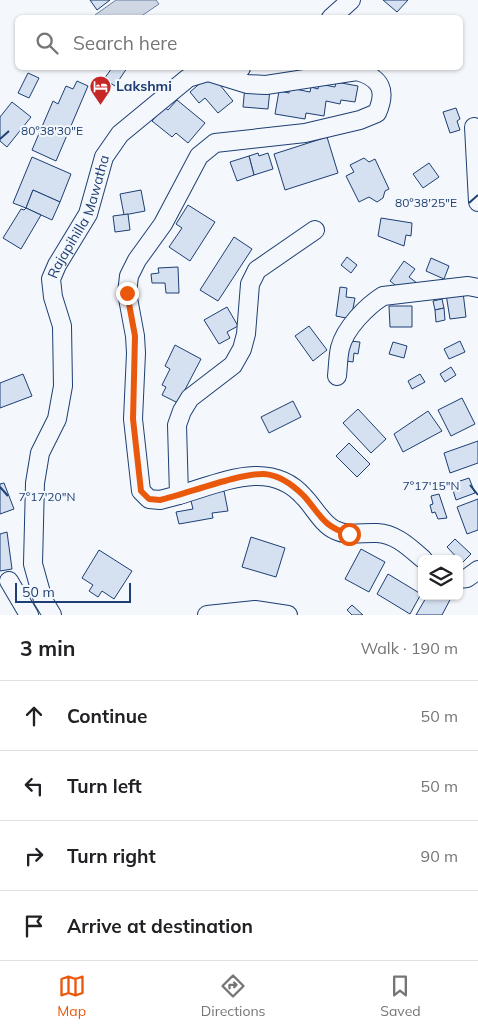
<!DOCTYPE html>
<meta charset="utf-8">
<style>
:root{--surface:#fff;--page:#f6f6f6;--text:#202124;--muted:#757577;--line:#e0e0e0;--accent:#ea580c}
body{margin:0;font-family:Mulish,sans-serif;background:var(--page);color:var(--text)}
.controls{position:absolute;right:15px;bottom:15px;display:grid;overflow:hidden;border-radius:8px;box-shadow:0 1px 4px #0004}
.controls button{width:45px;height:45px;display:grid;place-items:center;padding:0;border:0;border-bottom:1px solid var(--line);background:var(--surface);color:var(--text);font:25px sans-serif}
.scale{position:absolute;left:15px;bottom:12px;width:116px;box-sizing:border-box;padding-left:5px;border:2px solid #1d3f73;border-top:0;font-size:14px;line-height:18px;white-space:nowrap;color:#1d3f73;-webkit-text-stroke:4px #f4f7fb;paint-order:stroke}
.stop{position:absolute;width:15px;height:15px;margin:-11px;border:4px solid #ea580c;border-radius:50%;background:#fff}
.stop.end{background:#ea580c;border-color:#fff;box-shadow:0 1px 5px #0008}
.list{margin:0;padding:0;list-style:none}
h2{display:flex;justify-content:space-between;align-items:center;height:65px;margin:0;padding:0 20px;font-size:21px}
h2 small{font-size:16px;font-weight:400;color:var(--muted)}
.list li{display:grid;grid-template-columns:32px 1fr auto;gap:15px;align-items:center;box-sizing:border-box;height:70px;padding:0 20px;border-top:1px solid var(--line)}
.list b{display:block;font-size:19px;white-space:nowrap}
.list em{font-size:16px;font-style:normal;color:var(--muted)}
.icon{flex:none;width:28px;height:28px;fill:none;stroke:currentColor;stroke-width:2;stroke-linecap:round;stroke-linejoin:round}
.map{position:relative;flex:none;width:478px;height:615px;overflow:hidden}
.search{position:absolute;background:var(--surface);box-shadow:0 1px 4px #0004;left:15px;right:15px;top:15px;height:55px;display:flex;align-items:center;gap:12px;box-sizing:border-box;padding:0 18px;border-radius:8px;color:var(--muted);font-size:19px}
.sheet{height:345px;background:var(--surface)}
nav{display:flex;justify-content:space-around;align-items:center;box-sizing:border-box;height:70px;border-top:1px solid var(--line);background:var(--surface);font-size:14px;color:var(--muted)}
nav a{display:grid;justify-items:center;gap:2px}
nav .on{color:var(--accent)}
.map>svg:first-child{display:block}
.water{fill:#cfd7e4;stroke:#687fa3}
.building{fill:#d5e0f0;stroke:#1d3f73}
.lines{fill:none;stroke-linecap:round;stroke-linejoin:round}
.minor-casing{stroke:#1d3f73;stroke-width:20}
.minor{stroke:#f4f7fb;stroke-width:18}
.route{stroke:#ea580c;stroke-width:6}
.ticks{fill:none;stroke:#1d3f73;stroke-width:2}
.labels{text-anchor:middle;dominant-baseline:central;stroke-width:4;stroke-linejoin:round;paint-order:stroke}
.poi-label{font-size:14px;font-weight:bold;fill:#1d3f73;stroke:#f4f7fb;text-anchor:start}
.street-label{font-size:14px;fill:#1d3f73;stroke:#f4f7fb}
.ticks-label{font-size:12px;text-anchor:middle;fill:#1d3f73;stroke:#f4f7fb;stroke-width:4;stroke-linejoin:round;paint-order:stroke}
</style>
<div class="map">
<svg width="478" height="615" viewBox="0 0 478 615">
<rect width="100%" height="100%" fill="#f4f7fb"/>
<polygon class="water" points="116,0 156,0 159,4 140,17 97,17 95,15"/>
<g class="building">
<polygon points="90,0 110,0 97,10"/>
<polygon points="383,0 408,0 397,12"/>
<polygon points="112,68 127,68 115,86 104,79"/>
<polygon points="28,73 39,78 29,98 18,93"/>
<polygon points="211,74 233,101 218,113 205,98 199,103 190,92"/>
<polygon points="77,81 88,86 56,161 32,150 53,101 58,104 66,86 73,89"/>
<polygon points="336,82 358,86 355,102 341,100 340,104 326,101 324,116 306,113 305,119 275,114 279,91 289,93 290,88 310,92 311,87 318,89 319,84 335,87"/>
<polygon points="245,86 270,89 268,109 243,107"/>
<polygon points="177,100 205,123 188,143 176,133 172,137 152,121 164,107 168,110"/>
<polygon points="12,102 31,117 7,147 0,141 0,117"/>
<polygon points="456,108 460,119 457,121 460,130 450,133 443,112"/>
<polygon points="327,137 338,173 285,190 274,154"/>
<polygon points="258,153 259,156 268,153 273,169 254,175 249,156"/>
<polygon points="249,156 254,175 237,181 230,162"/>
<polygon points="32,157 71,174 60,202 33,190 26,208 13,203"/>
<polygon points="364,158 369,162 375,159 389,189 385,191 383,198 377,202 369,197 359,202 346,176 354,172 350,165"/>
<polygon points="429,163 439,177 423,188 413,174"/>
<polygon points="33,190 60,202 52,220 26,208"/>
<polygon points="141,190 145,211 124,215 120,194"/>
<polygon points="188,205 215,222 190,261 169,247 182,228 176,224"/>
<polygon points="26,208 41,215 21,249 3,238 21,209 24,210"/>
<polygon points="128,214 130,230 115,232 113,216"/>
<polygon points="381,218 412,223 411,236 406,235 404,246 378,236"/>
<polygon points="234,237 252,249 218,301 200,290"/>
<polygon points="347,257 357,265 351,273 341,265"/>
<polygon points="431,258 449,266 444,279 426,271"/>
<polygon points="404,261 415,269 409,277 417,283 412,288 407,284 403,291 390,281"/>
<polygon points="178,267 179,293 166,293 165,283 152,283 151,274 159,273 158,268"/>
<polygon points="340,287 347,288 346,297 355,298 351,319 336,316"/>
<polygon points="463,292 466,317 450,319 446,294"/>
<polygon points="442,299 444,308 435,310 433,301"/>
<polygon points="389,306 412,306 412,327 390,327"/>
<polygon points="227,307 238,326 227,332 230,338 219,344 204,320"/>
<polygon points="444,308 445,320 436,322 435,310"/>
<polygon points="309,326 327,350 313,361 295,336"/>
<polygon points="349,341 360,342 358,354 354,353 353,362 346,361"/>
<polygon points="460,341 465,352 449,359 444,349"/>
<polygon points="393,342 407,346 404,358 389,354"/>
<polygon points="175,345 201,359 178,403 162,395 166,387 162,385 170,369 165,366"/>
<polygon points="451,367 456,375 445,382 440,374"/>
<polygon points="23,374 32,396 0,408 0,383"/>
<polygon points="420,374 425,382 412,389 408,381"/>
<polygon points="462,398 475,424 451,436 438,410"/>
<polygon points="293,401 301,417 269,433 261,417"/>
<polygon points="358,409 386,439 371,453 343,423"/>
<polygon points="428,411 442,431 403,452 394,434"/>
<polygon points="478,441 478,463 450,473 444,453"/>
<polygon points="349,443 370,464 357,477 336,456"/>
<polygon points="469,478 475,493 456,500 451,484"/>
<polygon points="4,483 14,509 0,514 0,484"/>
<polygon points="224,491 228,511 212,513 213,518 179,524 176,512 193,509 190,497"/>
<polygon points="439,494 447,518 438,519 435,512 432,513 430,505 433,504 431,496"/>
<polygon points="478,499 478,530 467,534 457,507"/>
<polygon points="7,532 12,569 0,571 0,534"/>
<polygon points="251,537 285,548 276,577 242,567"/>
<polygon points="455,539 471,554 462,563 447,547"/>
<polygon points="361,549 385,562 369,592 345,579"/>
<polygon points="99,550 132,571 114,599 102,591 98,597 89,591 93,585 82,578"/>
<polygon points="388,574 421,594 410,614 377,594"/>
<polygon points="427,596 452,596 442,615 416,615"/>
<polygon points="352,605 363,615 352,615 347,610"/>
</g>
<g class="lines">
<defs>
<g id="minor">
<polyline points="331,18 351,0"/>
<path d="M208 72 247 84 266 85 357 71C381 78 387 90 377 113L360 120 305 133 215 143 199 156 163 224 137 260 129 276 127 293 135 336 136 353 133 419 141 491 149 499 160 500 179 495 177 425 182 411 190 398 233 365 242 349 246 334 250 284 257 270 315 230"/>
<polyline points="474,127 478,202"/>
<path d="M337 376C338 367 338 357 340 348 345 328 367 306 383 296L468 286 478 288"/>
<path d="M179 495C221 483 270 458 304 497 314 507 322 524 335 530 349 537 363 532 377 533 396 534 409 547 423 559"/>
<polyline points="459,579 467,578 478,570"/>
<polyline points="9,581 29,615"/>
<path id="s1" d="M52 615 43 600 33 564 35 483 40 453 57 419 63 386 62 326 53 297 51 279 57 265 88 214 104 157 120 134 188 78 208 72 228 71 241 68"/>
<polyline points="207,615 255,610 288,615"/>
</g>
</defs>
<use href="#minor" class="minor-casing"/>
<use href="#minor" class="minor"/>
</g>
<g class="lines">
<path class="route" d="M127 293 135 336 133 419 141 491 149 499 160 500C186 494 240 473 264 474 279 475 293 485 304 496 320 514 323 527 349 534"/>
</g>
<path class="ticks" d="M0 139 9 131M469 203 478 195M470 485 478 495M0 487 8 496"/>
<defs>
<symbol id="hotel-pin" viewBox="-11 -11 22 30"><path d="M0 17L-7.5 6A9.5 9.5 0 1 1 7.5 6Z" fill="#c62828" stroke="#f4f7fb"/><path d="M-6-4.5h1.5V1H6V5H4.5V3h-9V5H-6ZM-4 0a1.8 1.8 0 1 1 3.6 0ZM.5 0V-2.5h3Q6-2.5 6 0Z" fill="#fff"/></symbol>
</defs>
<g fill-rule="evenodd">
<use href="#hotel-pin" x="88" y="74" width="25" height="34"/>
</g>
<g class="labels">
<g class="poi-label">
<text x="116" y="86">Lakshmi</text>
</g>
<g class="street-label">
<text stroke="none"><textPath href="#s1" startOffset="415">Rajapihilla Mawatha</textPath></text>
</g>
</g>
<g class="ticks-label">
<text x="52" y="135">80°38'30"E</text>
<text x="426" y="207">80°38'25"E</text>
<text x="431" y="490">7°17'15"N</text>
<text x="47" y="501">7°17'20"N</text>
</g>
</svg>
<div class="controls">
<button><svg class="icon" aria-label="layers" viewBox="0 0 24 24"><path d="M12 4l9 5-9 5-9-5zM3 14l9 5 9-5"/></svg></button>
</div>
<div class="scale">50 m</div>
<div class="stop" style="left:349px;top:534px"></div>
<div class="stop end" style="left:127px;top:293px"></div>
<div class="search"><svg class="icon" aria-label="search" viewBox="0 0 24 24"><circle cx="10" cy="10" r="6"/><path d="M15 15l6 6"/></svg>Search here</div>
</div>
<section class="sheet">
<h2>3 min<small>Walk · 190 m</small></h2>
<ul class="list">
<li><svg class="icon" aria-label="ahead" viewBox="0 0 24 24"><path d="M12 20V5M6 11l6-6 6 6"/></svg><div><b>Continue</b></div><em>50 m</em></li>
<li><svg class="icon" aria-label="left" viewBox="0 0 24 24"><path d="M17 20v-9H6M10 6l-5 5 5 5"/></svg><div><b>Turn left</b></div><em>50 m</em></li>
<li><svg class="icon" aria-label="right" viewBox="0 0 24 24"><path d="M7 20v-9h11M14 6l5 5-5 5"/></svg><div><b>Turn right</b></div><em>90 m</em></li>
<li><svg class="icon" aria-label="arrive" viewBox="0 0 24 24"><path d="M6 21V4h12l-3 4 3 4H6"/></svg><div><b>Arrive at destination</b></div></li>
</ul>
</section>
<nav>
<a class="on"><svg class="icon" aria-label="map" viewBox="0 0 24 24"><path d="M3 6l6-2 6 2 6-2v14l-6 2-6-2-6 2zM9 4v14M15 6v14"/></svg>Map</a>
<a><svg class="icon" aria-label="directions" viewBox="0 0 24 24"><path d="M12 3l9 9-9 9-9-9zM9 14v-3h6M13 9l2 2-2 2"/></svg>Directions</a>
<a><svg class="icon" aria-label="saved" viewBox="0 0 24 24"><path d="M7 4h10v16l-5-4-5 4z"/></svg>Saved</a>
</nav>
